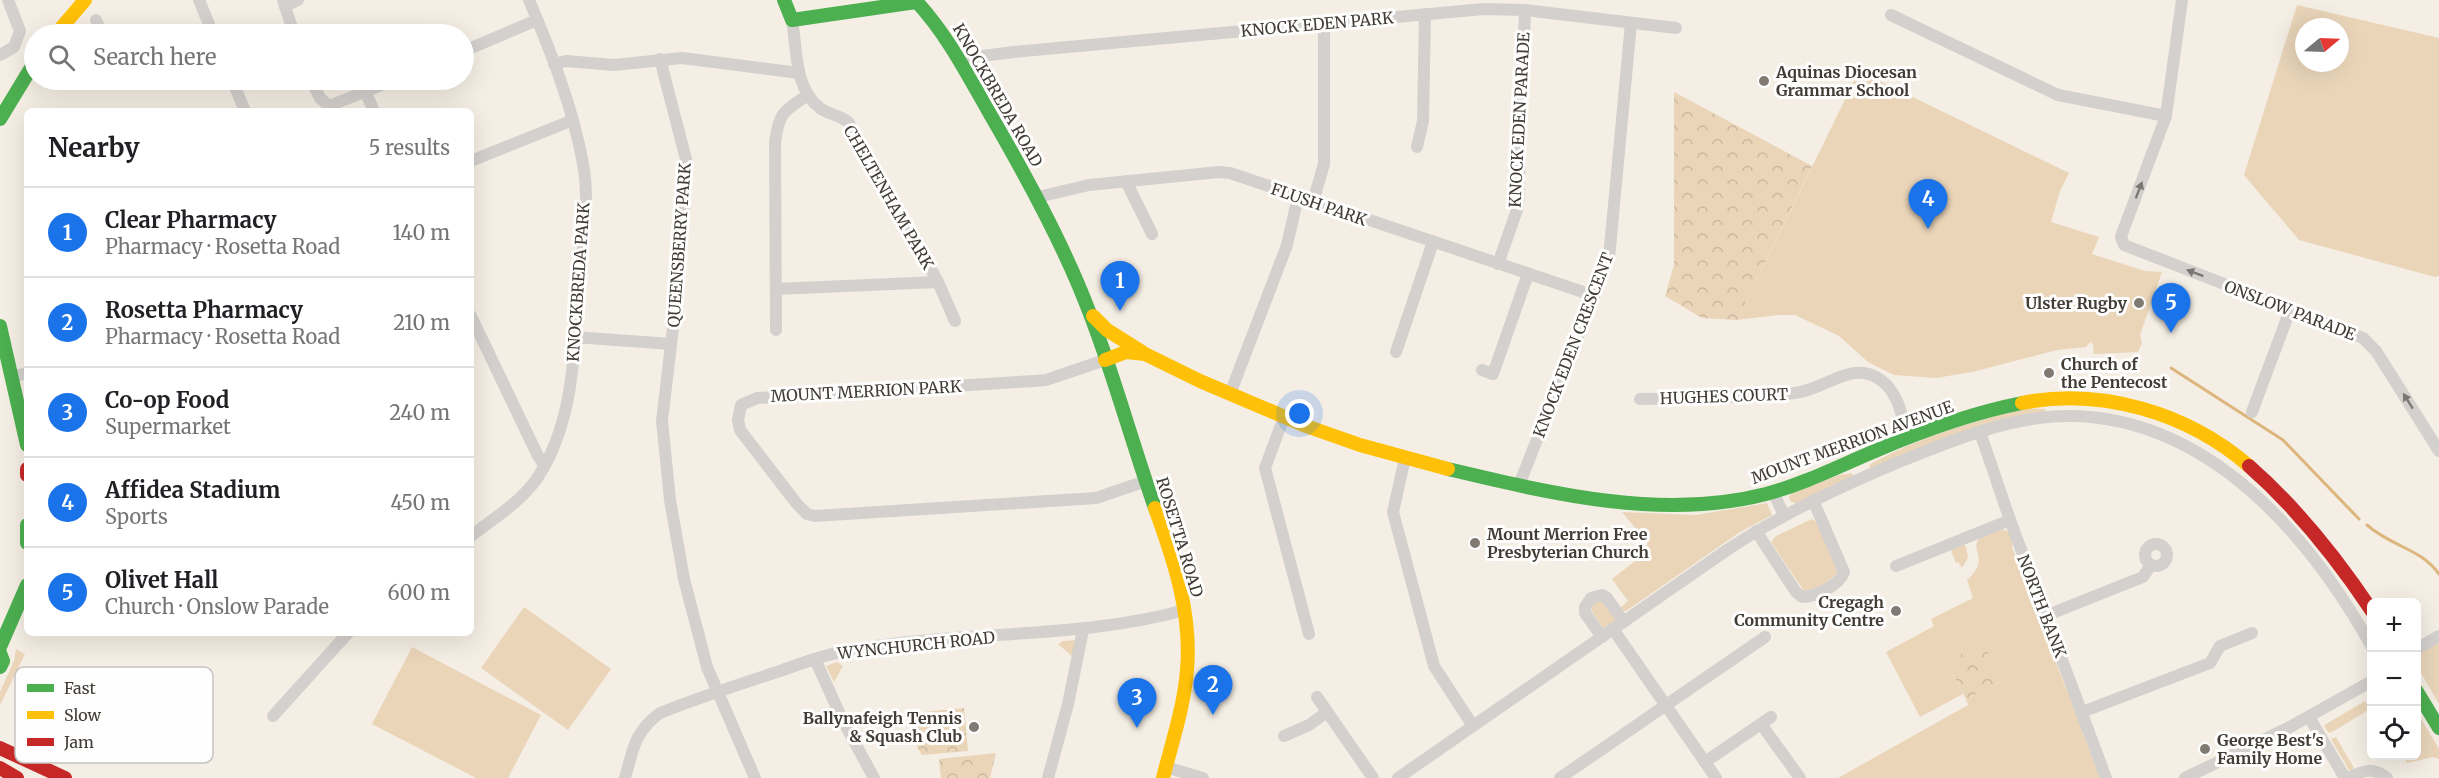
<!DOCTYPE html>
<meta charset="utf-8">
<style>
:root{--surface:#fff;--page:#f2f2f2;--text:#202124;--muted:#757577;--line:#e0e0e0;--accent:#1a73e8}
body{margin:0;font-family:Merriweather,serif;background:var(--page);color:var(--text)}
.controls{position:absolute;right:18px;bottom:18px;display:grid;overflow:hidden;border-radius:9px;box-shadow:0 6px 24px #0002}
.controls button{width:54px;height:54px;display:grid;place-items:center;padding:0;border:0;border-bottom:2px solid var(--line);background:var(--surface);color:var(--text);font:30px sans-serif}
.compass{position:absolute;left:2295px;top:18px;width:54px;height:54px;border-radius:50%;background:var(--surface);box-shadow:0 6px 24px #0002;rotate:71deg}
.you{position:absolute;left:1300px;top:414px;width:21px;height:21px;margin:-15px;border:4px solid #fff;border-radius:50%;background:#1a73e8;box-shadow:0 0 0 9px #1a73e833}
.badge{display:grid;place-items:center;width:39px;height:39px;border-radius:50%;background:var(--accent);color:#fff;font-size:20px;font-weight:700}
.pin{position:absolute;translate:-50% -50px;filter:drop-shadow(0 2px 3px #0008)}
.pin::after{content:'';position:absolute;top:32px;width:21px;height:18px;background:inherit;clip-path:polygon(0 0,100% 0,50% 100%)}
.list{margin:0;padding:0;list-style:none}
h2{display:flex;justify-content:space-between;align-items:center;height:78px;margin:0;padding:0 24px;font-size:26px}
h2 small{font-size:20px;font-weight:400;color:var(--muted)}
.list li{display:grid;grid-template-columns:39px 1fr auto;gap:18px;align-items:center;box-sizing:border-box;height:90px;padding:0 24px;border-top:2px solid var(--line)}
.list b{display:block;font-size:22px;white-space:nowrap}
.list p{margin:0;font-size:20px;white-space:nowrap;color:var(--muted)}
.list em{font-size:20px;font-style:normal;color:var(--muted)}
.icon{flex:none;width:33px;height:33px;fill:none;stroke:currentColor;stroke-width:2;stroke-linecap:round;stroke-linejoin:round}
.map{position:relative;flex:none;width:2439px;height:778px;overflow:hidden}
.search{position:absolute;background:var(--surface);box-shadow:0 6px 24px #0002;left:24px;top:24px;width:450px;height:66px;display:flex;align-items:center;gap:15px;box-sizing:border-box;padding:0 21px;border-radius:33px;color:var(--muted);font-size:22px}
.panel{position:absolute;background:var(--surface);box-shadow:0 6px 24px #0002;left:24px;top:108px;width:450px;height:528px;border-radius:9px}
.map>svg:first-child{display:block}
.grass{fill:#ead5b9;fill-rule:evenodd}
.park{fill:url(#park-crowns)}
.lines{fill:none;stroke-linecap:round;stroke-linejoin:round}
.stream{stroke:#dcb67d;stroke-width:3}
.street{stroke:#d3d0ce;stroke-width:12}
.fast{stroke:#4caf50;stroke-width:14}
.slow{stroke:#ffc107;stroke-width:14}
.jam{stroke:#c62828;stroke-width:14}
.oneway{fill:#7b7772}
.poi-dot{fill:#807a72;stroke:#fefefe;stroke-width:2}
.labels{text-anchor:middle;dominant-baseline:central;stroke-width:6;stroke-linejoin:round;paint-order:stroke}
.street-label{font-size:16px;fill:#413c35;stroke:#fefefe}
.poi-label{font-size:16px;font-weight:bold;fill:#413c35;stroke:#fefefe;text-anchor:start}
.key{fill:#fefefe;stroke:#c5c4c2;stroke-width:1.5}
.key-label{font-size:16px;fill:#413c35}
</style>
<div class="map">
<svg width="2439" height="778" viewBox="0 0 2439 778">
<defs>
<pattern id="park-crowns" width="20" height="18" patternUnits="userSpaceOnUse" patternTransform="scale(1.5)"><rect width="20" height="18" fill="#ead5b9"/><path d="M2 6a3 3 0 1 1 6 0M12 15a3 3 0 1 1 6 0" fill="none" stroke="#cab8a0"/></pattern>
</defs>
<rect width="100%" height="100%" fill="#f5eee4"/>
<g class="grass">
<path d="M2297 5 2439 38V276L2435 277 2299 240 2244 175ZM2304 27H2340V63H2304Z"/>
<polygon points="1859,71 2069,173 2060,191 2051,222 2099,237 2092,254 2145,271 2162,272 2140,335 2142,343 2138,352 2094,354 2093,344 2090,342 2086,347 2057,350 1972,372 1936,378 1894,375 1868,362 1839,336 1795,315 1778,315 1737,320"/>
<path d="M2024 408 2045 409 2046 413 1871 469 1869 465C1918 437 1971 423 2024 408Z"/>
<polygon points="1852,473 1853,476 1797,504 1790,501 1789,496 1791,494 1839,475"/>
<polygon points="1767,503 1772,515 1740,532 1626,611 1622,610 1621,607 1628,601 1612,579 1644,554 1645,548 1648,544 1622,512 1696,515"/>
<path d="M1812 519 1818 523 1838 571C1832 581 1816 590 1804 591L1771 542 1776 536Z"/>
<path d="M2000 528 2009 532 2013 540 2012 547 2031 598C2042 605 2049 626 2047 639L2066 689 2073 696 2084 726 2083 734 2100 778H1838L1968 705 1966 699 2002 681 1946 662 1963 694 1920 717 1886 652 1934 626 1931 619 1973 598 1967 580C1990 559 1971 552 1978 540 1982 534 1994 531 2000 528Z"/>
<polygon points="1961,544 1966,546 1968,558 1962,568 1958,562 1956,563 1950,548"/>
<polygon points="1602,600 1617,620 1604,629 1591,610 1594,603"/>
<polygon points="524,607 611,669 568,730 481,668"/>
<polygon points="1076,640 1074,658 1058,644 1063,641"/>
<polygon points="2439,641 2439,704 2417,666 2416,654"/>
<polygon points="412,647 541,715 508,778 476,778 372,724"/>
<polygon points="16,649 25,654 0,705 0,692 14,661"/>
<polygon points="837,662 843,666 834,682 826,666"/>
<polygon points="2365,701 2370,709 2334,731 2329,733 2324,726 2326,724"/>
<polygon points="2417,712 2439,749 2439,759 2433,757 2407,763 2403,756 2416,756"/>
<polygon points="2336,737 2354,768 2352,770 2349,770 2331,739"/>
</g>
<g class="park">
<polygon points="1674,92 1812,166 1737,320 1702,318 1665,296 1674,265"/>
<polygon points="1983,643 2002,681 1966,699 1946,662"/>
<polygon points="964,708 968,751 922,755 916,745 914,713"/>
<polygon points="996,753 990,778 941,778 939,759"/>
</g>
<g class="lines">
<g class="stream">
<polyline points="2171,368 2283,440 2359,519"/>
<path d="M2367 525C2392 547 2420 548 2439 574"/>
</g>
<g class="street">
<polyline points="199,0 213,34"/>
<polyline points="283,0 294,34"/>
<polyline points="2182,0 2166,116 2123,231 2121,237 2124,245 2363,338 2376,351 2439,451"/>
<polyline points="285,6 298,0"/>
<polyline points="1891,15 2058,95 2166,116"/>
<polyline points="96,20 102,34"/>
<path d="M792 20C797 48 794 89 820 108 829 115 841 115 849 123L938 282 955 321"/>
<polyline points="464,51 537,20"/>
<polyline points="0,55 14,47 20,31 8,0"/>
<polyline points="660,59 687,163 680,268 662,421 670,500 684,579 707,667 755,778"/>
<polyline points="958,59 1014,52 1484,9 1525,10 1676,28"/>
<polyline points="554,64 566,61 614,65 682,58 799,73"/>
<polyline points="232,80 245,111"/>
<polyline points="311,80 320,98 329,106 394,80"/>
<polyline points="365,91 374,111"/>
<polyline points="1417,147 1423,121 1425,14"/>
<polyline points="471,161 573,120"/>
<polyline points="1126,181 1152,234"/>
<polyline points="1038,197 1089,185 1219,172 1230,173 1592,295"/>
<polyline points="1313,202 1324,164 1324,24"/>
<polyline points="1498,264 1518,207 1525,10"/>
<polyline points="776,289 938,282"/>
<polyline points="471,316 538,456 544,465"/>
<path d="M776 330 775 143C779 112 783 112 808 95"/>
<polyline points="574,337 671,344"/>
<polyline points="1396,352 1433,242"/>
<polyline points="1105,360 1046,380 1034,381 757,398 741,405 738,420 740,430 797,504 807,514 815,516 1096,498 1146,481"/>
<polyline points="1482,370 1493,374 1528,274"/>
<polyline points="12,377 27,373"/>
<polyline points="1230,394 1287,245 1298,197"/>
<path d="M1640 399C1675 398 1710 398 1746 396 1764 395 1782 396 1800 392 1824 388 1850 364 1874 376 1898 387 1902 415 1907 438"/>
<polyline points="2252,412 2290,310"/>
<polyline points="1284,417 1265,468 1309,634"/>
<polyline points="1980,432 2010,520 2106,778"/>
<polyline points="1405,458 1393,512 1434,666 1473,726"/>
<polyline points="1519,485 1609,258 1631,23"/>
<polyline points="1773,492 1784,515"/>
<path d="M1756 531 1796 592 1802 597C1815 597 1840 585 1844 572L1813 500"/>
<path d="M471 536C493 519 519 503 536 480 576 422 574 344 580 277 583 240 590 201 583 164 573 108 551 52 529 0"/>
<circle cx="2156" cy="555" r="11"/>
<polyline points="1896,566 2010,520"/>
<polyline points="2045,616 2143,577 2151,565"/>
<polyline points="1613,629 1716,778"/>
<polyline points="1602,637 1585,613 1585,607 1591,598 1602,595 1607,598 1624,622"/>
<polyline points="2416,649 2439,636"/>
<polyline points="815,659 842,719 874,778"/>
<polyline points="1317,697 1373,778"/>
<polyline points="2082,712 2210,663 2220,646 2252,633"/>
<polyline points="273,716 348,633"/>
<polyline points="2309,717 2345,778"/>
<polyline points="1761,724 1800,778"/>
<polyline points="1284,736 1309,725 1327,712"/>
<polyline points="1705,762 1771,717"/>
<polyline points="1165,767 1203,778"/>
<path d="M625 778C633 750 634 732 660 713 700 697 740 684 780 671 800 664 820 656 841 652 955 629 1072 641 1185 610"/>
<polyline points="1048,778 1068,704 1083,630"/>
<path d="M1398 778 1727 550C1783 513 1843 485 1904 460 1955 439 2019 414 2074 416 2211 420 2310 536 2372 647"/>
<polyline points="1560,778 1765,637"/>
<polyline points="2185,778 2288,728 2372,681"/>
<path d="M2348 778C2364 770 2373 767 2387 778"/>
</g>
<g class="fast">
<polyline points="784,0 792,20 916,2"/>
<path d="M915 0C947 34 967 74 990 114 1022 169 1053 225 1078 284 1109 357 1129 434 1155 508"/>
<polyline points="0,119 34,63"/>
<polyline points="0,326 27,445"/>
<path d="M1448 469C1549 493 1662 521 1766 494 1804 484 1839 466 1875 451 1922 431 1971 413 2022 403"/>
<polyline points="27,525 27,543"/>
<polyline points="0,647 27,585"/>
<polyline points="0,653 3,661 0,667"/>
<polyline points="2416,690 2439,728"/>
</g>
<g class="slow">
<polyline points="56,34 85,0"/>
<polyline points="1093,316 1107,330 1142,352"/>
<polyline points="1105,360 1126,352 1145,354 1200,381 1306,426 1360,445 1448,469"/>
<path d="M2022 403C2101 387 2188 413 2249 466"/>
<path d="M1155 508C1174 560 1192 614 1187 670 1184 707 1172 742 1163 778"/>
</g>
<g class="jam">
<path d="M2249 466C2298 509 2336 557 2372 611"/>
<polyline points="27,469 27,475"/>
<polyline points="0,748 65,778"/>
<polyline points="0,768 17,778"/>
</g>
</g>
<defs><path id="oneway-solid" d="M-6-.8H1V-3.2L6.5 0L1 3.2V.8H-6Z" transform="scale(1.5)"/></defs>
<g class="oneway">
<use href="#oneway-solid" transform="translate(2139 190) rotate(-69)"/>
<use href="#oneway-solid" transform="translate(2195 273) rotate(-159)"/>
<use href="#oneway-solid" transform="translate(2408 401) rotate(-122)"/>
</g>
<g class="poi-dot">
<circle cx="1764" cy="81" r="6"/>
<circle cx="2139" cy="303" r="6"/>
<circle cx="2049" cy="373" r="6"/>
<circle cx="1475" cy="543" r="6"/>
<circle cx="1896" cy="611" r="6"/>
<circle cx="974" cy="727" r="6"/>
<circle cx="2205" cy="749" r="6"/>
</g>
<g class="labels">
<g class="street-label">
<text transform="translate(1317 24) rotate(-5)">KNOCK EDEN PARK</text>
<text transform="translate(998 95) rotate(60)">KNOCKBREDA ROAD</text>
<text transform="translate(1519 120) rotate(-87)">KNOCK EDEN PARADE</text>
<text transform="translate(889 197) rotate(60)">CHELTENHAM PARK</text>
<text transform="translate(1319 204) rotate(19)">FLUSH PARK</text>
<text transform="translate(679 245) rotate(-86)">QUEENSBERRY PARK</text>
<text transform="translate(578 282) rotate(-86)">KNOCKBREDA PARK</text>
<text transform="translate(2290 310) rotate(21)">ONSLOW PARADE</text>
<text transform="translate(1573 345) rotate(-69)">KNOCK EDEN CRESCENT</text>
<text transform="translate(866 391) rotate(-3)">MOUNT MERRION PARK</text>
<text transform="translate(1724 396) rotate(-2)">HUGHES COURT</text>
<text transform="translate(1852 442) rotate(-20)">MOUNT MERRION AVENUE</text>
<text transform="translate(1180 537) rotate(73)">ROSETTA ROAD</text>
<text transform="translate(2042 606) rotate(69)">NORTH BANK</text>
<text transform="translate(916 645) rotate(-6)">WYNCHURCH ROAD</text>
</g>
<g class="poi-label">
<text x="1776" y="72">Aquinas Diocesan<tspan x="1776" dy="18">Grammar School</tspan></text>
<text x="2127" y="303" text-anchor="end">Ulster Rugby</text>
<text x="2061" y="364">Church of<tspan x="2061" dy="18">the Pentecost</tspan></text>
<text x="1487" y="534">Mount Merrion Free<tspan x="1487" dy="18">Presbyterian Church</tspan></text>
<text x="1884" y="602" text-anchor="end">Cregagh<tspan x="1884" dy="18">Community Centre</tspan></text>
<text x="962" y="718" text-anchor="end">Ballynafeigh Tennis<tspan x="962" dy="18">&amp; Squash Club</tspan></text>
<text x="2217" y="740">George Best's<tspan x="2217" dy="18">Family Home</tspan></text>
</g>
</g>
<rect x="15" y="667" width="198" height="96" rx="9" class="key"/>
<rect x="27" y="684" width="27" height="8" fill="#4caf50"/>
<rect x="27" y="711" width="27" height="8" fill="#ffc107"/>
<rect x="27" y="738" width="27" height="8" fill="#c62828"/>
<g class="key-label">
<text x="64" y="694">Fast</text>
<text x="64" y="721">Slow</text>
<text x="64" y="748">Jam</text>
</g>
</svg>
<div class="controls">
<button>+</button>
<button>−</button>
<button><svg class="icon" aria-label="locate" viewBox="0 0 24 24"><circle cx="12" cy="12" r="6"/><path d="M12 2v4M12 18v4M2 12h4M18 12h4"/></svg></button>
</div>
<svg class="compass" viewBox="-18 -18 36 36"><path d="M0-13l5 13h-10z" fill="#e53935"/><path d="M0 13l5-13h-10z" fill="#757577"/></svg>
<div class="you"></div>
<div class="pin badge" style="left:1120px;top:311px">1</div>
<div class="pin badge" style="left:1213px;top:715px">2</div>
<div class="pin badge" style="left:1137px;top:728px">3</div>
<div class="pin badge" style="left:1928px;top:229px">4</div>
<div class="pin badge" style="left:2171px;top:333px">5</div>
<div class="search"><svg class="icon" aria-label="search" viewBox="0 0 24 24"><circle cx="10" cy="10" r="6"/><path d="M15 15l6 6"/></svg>Search here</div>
<section class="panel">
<h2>Nearby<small>5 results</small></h2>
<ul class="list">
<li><span class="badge">1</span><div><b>Clear Pharmacy</b><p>Pharmacy · Rosetta Road</p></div><em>140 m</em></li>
<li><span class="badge">2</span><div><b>Rosetta Pharmacy</b><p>Pharmacy · Rosetta Road</p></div><em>210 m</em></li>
<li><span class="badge">3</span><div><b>Co-op Food</b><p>Supermarket</p></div><em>240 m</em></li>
<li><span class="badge">4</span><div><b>Affidea Stadium</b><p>Sports</p></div><em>450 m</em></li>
<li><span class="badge">5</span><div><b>Olivet Hall</b><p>Church · Onslow Parade</p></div><em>600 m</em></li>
</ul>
</section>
</div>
